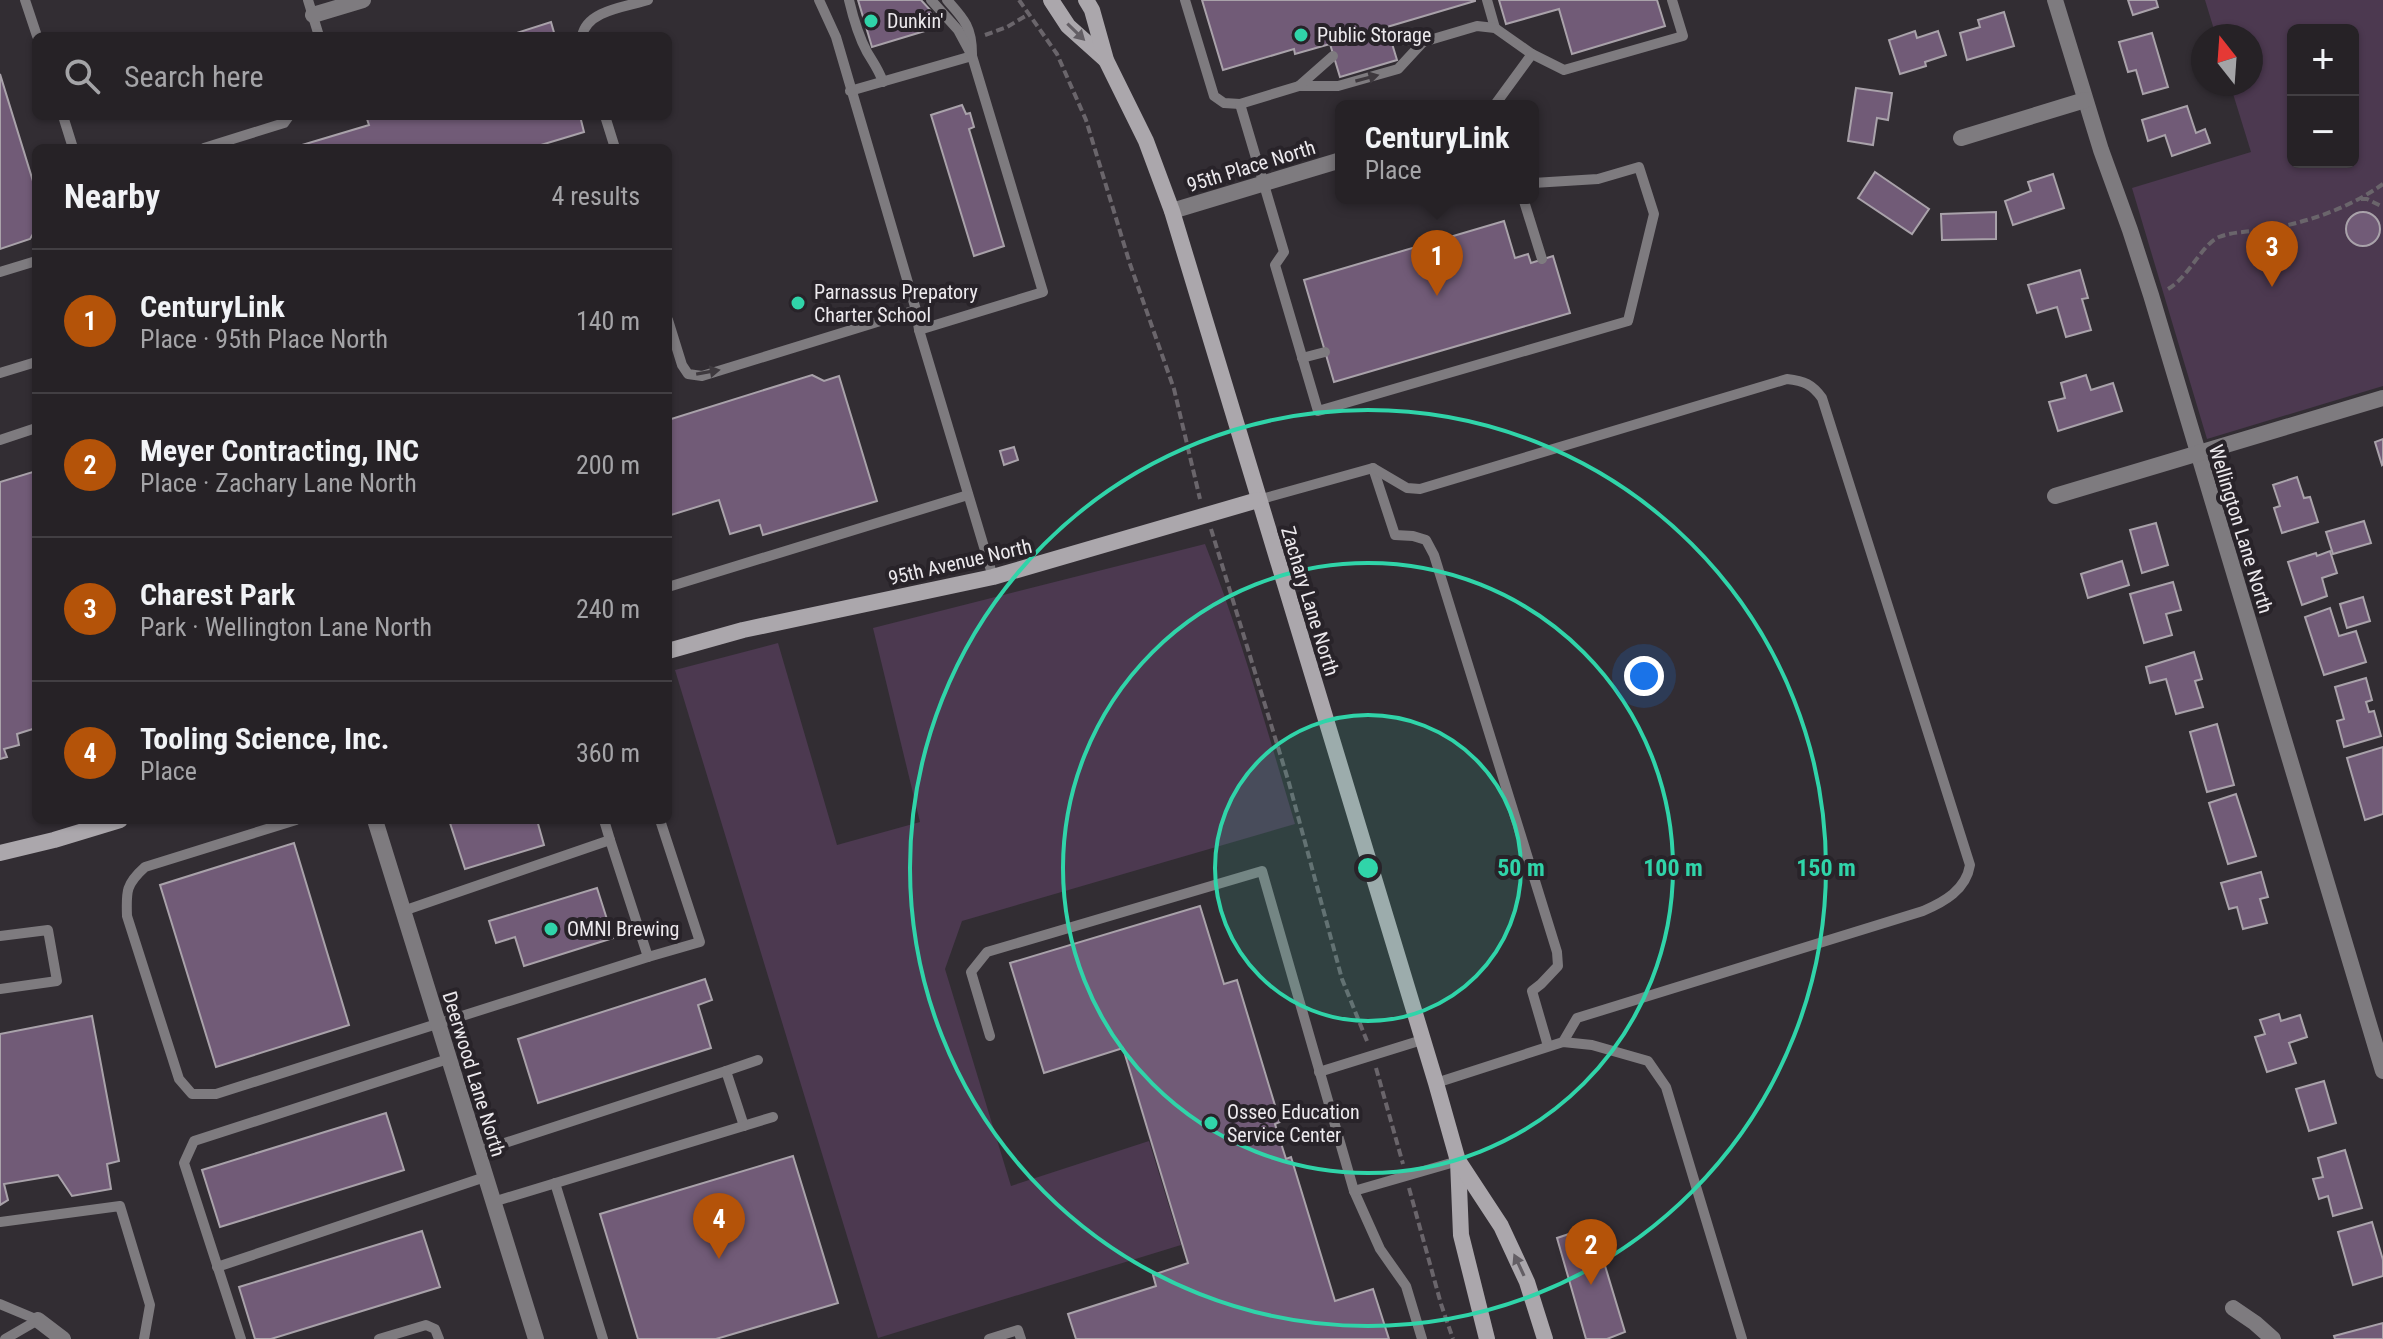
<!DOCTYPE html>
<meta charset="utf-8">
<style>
:root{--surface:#262226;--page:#2e2a2e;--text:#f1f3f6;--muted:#a4a4a7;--line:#423f43;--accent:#b45309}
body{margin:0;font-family:"Roboto Condensed",sans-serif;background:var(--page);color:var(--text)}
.controls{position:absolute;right:24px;top:24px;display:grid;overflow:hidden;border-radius:12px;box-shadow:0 2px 6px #0004}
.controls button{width:72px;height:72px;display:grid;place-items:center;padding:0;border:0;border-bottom:2px solid var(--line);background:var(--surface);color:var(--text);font:40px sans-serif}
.compass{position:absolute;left:2191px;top:24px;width:72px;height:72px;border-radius:50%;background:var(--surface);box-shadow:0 2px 6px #0004;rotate:343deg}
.you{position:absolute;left:1644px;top:676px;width:28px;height:28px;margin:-20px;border:6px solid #fff;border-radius:50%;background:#1a73e8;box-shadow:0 0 0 12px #1a73e833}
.badge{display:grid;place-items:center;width:52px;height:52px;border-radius:50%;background:var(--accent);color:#fff;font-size:26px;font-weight:700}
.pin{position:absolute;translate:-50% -66px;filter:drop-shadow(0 2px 4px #0008)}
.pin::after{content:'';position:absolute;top:42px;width:28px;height:24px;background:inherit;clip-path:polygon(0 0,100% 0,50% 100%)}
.popup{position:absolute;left:1335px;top:100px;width:204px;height:104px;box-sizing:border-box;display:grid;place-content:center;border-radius:12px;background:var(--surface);filter:drop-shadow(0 2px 6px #0005);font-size:26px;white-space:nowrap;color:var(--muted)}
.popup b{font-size:30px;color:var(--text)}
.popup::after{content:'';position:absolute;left:50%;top:100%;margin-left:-16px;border:16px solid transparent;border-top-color:var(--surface)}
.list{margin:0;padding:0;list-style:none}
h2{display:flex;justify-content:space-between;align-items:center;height:104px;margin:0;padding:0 32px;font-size:34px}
h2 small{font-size:26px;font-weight:400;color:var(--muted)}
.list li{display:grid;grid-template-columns:52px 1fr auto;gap:24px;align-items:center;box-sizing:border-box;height:144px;padding:0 32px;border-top:2px solid var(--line)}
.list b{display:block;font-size:30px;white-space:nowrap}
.list p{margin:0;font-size:26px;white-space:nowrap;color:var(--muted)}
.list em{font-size:26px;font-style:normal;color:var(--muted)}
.icon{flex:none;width:44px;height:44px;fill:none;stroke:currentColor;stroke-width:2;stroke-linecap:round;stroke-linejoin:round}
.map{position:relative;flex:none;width:2383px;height:1339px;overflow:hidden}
.search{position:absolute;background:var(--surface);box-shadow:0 2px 6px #0004;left:32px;top:32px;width:640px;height:88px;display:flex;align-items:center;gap:20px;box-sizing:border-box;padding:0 28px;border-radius:12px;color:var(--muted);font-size:30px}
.panel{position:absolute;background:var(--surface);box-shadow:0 2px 6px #0004;left:32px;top:144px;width:640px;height:680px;border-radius:12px}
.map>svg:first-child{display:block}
.green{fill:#4c3950;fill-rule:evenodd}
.building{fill:#715b77;stroke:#a9a2aa;stroke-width:2}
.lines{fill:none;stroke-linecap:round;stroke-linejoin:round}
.path{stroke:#6a656b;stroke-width:4;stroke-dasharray:8 4;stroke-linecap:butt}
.lane{stroke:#7e7b7f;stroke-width:10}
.street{stroke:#7e7b7f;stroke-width:16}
.secondary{stroke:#aba7ac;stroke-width:16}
.oneway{fill:#635e64}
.oneway2{fill:#3e393e}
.ring{fill:none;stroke:#30d4a9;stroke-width:4}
.poi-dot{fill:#30d4a9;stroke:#282329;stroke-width:3}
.labels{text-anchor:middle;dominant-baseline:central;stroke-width:8;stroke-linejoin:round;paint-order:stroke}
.poi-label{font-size:20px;fill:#ece9ed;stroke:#282329;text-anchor:start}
.street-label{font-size:20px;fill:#ece9ed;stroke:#282329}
.centre{fill:#30d4a9;stroke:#282329;stroke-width:4}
.ring-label{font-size:24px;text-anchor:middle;font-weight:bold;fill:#30d4a9;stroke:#282329;stroke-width:8;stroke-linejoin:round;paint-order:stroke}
</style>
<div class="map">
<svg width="2383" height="1339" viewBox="0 0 2383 1339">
<rect width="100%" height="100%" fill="#322d33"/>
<g class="green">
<path d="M2205 0H2383V386L2207 439 2132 188 2251 152 2230 84H2251V36H2216ZM2353 30V162H2293V30Z"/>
<path d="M1205 544C1241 635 1267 730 1295 824L962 921 945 969 1011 1186 1149 1141 1181 1245 878 1338 675 670 778 643 837 845 920 822 873 628Z"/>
</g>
<g class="building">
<polygon points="858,0 921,0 933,13 938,27 872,47"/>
<polygon points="1202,0 1475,0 1475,1 1387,27 1397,60 1340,77 1330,44 1295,54 1294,49 1223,70"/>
<polygon points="1499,0 1657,0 1665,26 1572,54 1559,9 1506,24"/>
<polygon points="2128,0 2156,0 2158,7 2133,15"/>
<polygon points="2004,12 2014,46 1967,60 1960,33 1980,27 1978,20"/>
<polygon points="551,22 555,36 507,36"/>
<polygon points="1915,31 1917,38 1938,31 1946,55 1925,62 1926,66 1900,74 1889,40"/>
<polygon points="2152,33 2168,87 2143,94 2136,70 2128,72 2119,42"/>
<polygon points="0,74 36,191 36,229 30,239 0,249"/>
<polygon points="1856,88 1892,93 1888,120 1877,118 1873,145 1848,141"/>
<polygon points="962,105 966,114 970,113 974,127 969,129 1004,246 974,256 931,115"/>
<polygon points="2187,106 2196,133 2205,129 2210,143 2172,156 2165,135 2148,141 2142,120"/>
<polygon points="366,116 580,116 584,132 531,148 292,148 369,125"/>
<polygon points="1875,172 1929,209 1912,234 1858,198"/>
<polygon points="2053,174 2064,208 2013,225 2005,201 2031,191 2028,182"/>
<circle cx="2363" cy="229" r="17"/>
<polygon points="1996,212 1996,239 1942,240 1941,214"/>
<polygon points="1504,221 1515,258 1528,254 1531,263 1553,256 1570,313 1334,382 1304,280"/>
<polygon points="2080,270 2088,298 2082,299 2091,330 2066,337 2057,307 2037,313 2028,285"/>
<polygon points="812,375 824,381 839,376 877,501 763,535 760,525 730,534 719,500 668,516 668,420"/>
<polygon points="2086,375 2091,390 2113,383 2122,411 2058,431 2049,402 2065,398 2061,383"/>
<polygon points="2383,439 2383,464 2382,465 2375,442"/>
<polygon points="1014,447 1018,460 1004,465 1000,451"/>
<polygon points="36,471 36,728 17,734 19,745 4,749 7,757 0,759 0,482"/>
<polygon points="2297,477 2304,498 2310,497 2318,522 2282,533 2274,508 2280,506 2273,485"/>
<polygon points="2364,521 2371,543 2333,554 2326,532"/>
<polygon points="2156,523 2168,565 2142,573 2130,530"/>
<polygon points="2330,551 2337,573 2322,578 2327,596 2302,605 2288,562 2316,553 2317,556"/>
<polygon points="2122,561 2129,585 2088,598 2081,574"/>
<polygon points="2173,582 2181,610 2166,614 2172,635 2144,643 2130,594"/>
<polygon points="2363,597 2370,621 2347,628 2340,604"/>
<polygon points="2330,608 2339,636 2356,631 2366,662 2324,675 2305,617"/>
<polygon points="2194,652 2202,679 2195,681 2203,707 2176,714 2166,679 2150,683 2146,667"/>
<polygon points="2366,678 2372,700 2366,702 2369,712 2374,711 2381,736 2344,747 2337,721 2344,719 2335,687"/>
<polygon points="2217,724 2234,785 2207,792 2190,732"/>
<polygon points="2383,747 2383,814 2365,820 2347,758"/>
<polygon points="2236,794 2256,856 2228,864 2209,803"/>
<polygon points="449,820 537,820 544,845 465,869"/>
<polygon points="294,843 349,1025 216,1067 160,885"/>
<polygon points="2261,872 2268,897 2260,899 2267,923 2243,929 2237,907 2229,909 2221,883"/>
<polygon points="597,888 613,938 524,966 515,937 496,943 489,921"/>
<polygon points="1200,906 1224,984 1237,980 1280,1122 1275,1124 1286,1159 1291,1157 1335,1301 1373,1289 1389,1339 1076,1339 1068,1314 1156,1286 1153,1275 1188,1263 1123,1048 1044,1073 1010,963"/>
<polygon points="705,979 712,1000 698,1005 711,1048 538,1103 518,1039"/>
<polygon points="2279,1014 2281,1021 2300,1015 2307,1037 2289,1043 2296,1063 2267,1072 2255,1037 2265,1034 2260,1020"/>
<polygon points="92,1016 119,1161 107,1164 111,1189 72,1196 58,1175 4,1184 8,1200 0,1205 0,1034"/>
<polygon points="2324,1081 2336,1123 2309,1131 2296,1089"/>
<polygon points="386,1113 404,1170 220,1227 202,1170"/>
<polygon points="2345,1150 2362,1208 2333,1216 2328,1196 2319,1199 2313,1179 2323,1177 2318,1158"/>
<polygon points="793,1156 838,1303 716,1339 638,1339 600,1214"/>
<polygon points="2372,1222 2383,1260 2383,1276 2353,1285 2338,1232"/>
<polygon points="1593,1226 1625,1332 1607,1339 1586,1339 1557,1238"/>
<polygon points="422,1231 440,1287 271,1339 255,1339 239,1287"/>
<polygon points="2383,1323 2383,1339 2335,1339 2334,1336"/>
</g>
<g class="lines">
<g class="path">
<polyline points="1019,0 1057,54 1086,120 1130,264 1174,389 1200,499"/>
<polyline points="985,35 1007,27 1029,14"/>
<polyline points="2361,199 2367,199 2383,207"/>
<path d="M2168 289C2189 277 2202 244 2219 237 2234 231 2253 232 2268 229 2309 222 2349 208 2383 184"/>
<polyline points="1211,529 1289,783 1342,979 1367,1041"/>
<polyline points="1376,1068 1403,1164"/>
<polyline points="1409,1188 1441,1304 1453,1339"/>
</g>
<g class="lane">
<polyline points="25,0 37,36"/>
<polyline points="308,0 319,36"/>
<polyline points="819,0 836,37 916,310 919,330 993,577"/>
<path d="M849 0C853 17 859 37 867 52 873 62 879 70 883 82"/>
<path d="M947 0C964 19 972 27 972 54"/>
<polyline points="1185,0 1214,96 1224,103 1240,104 1299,86 1338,86 1398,69 1423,42"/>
<polyline points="1487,0 1495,28"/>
<path d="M582 36C587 10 626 7 648 0"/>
<polyline points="1391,39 1423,42 1477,26 1495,28 1532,54"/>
<polyline points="1299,86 1333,56"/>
<polyline points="850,91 972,56"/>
<polyline points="1240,104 1284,252 1275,265 1318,411 1628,321 1654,214 1639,167 1598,179 1533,183"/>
<polyline points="1494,106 1532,54 1564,70 1683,36 1672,0"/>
<polyline points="63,116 73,148"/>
<polyline points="605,116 615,148"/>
<polyline points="204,148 284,123 289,116"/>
<polyline points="1523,198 1542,259"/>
<polyline points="0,272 36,261"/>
<polyline points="668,320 682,365 688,374 702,376 916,310"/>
<polyline points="919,330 1043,292 972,56 958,30 931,0"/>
<polyline points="1302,358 1325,352"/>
<polyline points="0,373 36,362"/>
<polyline points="0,440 36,428"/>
<polyline points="1373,468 1395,535 1413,536 1426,540 1434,555 1557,952 1558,966 1541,984 1532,991 1548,1046"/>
<path d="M1258 500 1373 468 1407 488 1420 489 1787 379C1804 381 1812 384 1822 398L1970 865C1966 890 1944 902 1923 911L1577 1018 1563 1042"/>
<polyline points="668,587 968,495"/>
<path d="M296 820 145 867C126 884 126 891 127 916L179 1079 192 1094H216L648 957"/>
<polyline points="610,840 648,957 700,942 660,820"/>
<polyline points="403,911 610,840 604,820"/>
<polyline points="0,936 48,930 57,981 0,989"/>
<polyline points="990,1036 971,972 987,952 1262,871 1354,1191 1380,1249 1406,1286 1422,1339"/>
<polyline points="1319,1072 1422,1040"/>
<polyline points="1436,1083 1563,1042 1592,1045 1648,1061 1666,1087 1742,1339"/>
<polyline points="744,1126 726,1071 758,1060"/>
<polyline points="477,1152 726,1071"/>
<polyline points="555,1183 603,1339"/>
<polyline points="1354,1191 1458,1161"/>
<polyline points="493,1202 773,1117"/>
<polyline points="0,1222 120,1206 150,1305 144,1339"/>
<polyline points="217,1267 485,1177"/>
<polyline points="0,1304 38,1320"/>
<polyline points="5,1339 38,1320"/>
<polyline points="241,1339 184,1163 194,1141 448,1059"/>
<polyline points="379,1339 426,1325 435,1329 439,1339"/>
<polyline points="989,1339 1018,1330 1021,1339"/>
</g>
<g class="street">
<polyline points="2055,0 2101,150 2130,230 2151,295 2383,1071"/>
<polyline points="313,15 363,0"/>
<polyline points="1961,138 2085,100"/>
<polyline points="1172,211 1341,160"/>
<polyline points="2055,496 2383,398"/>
<polyline points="375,820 536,1339"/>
<polyline points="2233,1308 2255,1323 2273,1339"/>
<polyline points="38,1320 63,1339"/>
</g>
<g class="secondary">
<polyline points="1051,0 1068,26 1106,60"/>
<polyline points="1086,0 1092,10 1106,60 1146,141 1172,211 1436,1083 1458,1161 1461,1235 1487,1339"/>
<polyline points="668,651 743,630 993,577 1258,500"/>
<polyline points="0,853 54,840 120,820"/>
<polyline points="1459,1162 1501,1226 1527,1282 1545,1339"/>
</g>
</g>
<defs><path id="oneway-solid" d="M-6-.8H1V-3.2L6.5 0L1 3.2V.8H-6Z" transform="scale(2)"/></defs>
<g class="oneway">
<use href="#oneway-solid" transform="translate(1076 32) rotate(44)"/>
<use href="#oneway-solid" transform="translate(1519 1265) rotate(-115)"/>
</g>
<g class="oneway2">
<use href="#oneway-solid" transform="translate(1367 78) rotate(-15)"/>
<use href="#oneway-solid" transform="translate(708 372) rotate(-10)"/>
</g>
<circle cx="1368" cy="868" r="153" fill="#30d4a9" fill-opacity=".12"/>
<g class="ring">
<circle cx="1368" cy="868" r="153"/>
<circle cx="1368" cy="868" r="305"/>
<circle cx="1368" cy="868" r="458"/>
</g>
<g class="poi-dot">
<circle cx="871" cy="21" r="8"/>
<circle cx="1301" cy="35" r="8"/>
<circle cx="798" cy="303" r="8"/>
<circle cx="551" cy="929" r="8"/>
<circle cx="1211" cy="1123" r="8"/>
</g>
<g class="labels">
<g class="poi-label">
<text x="887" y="21">Dunkin'</text>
<text x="1317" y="35">Public Storage</text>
<text x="814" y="292">Parnassus Prepatory<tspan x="814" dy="23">Charter School</tspan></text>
<text x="567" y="929">OMNI Brewing</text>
<text x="1227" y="1112">Osseo Education<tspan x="1227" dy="23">Service Center</tspan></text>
</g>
<g class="street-label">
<text transform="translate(1251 166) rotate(-17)">95th Place North</text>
<text transform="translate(2241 529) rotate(73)">Wellington Lane North</text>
<text transform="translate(960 562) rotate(-13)">95th Avenue North</text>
<text transform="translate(1310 601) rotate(73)">Zachary Lane North</text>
<text transform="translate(474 1074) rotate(73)">Deerwood Lane North</text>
</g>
</g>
<circle cx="1368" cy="868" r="12" class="centre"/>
<g class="ring-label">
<text x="1521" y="876">50 m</text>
<text x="1673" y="876">100 m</text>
<text x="1826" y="876">150 m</text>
</g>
</svg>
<div class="controls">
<button>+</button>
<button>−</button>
</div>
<svg class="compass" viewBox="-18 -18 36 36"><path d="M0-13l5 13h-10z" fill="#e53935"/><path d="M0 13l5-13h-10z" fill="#a4a4a7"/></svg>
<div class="you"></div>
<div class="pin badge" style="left:1437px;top:296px">1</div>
<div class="popup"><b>CenturyLink</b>Place</div>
<div class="pin badge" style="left:1591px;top:1285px">2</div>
<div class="pin badge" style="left:2272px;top:287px">3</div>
<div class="pin badge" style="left:719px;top:1259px">4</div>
<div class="search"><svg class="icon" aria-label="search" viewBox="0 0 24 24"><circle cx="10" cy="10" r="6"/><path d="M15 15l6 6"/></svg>Search here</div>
<section class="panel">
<h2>Nearby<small>4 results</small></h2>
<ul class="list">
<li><span class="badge">1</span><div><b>CenturyLink</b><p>Place · 95th Place North</p></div><em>140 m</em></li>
<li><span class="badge">2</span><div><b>Meyer Contracting, INC</b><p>Place · Zachary Lane North</p></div><em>200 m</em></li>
<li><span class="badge">3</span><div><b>Charest Park</b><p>Park · Wellington Lane North</p></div><em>240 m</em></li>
<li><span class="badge">4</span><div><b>Tooling Science, Inc.</b><p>Place</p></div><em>360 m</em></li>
</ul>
</section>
</div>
